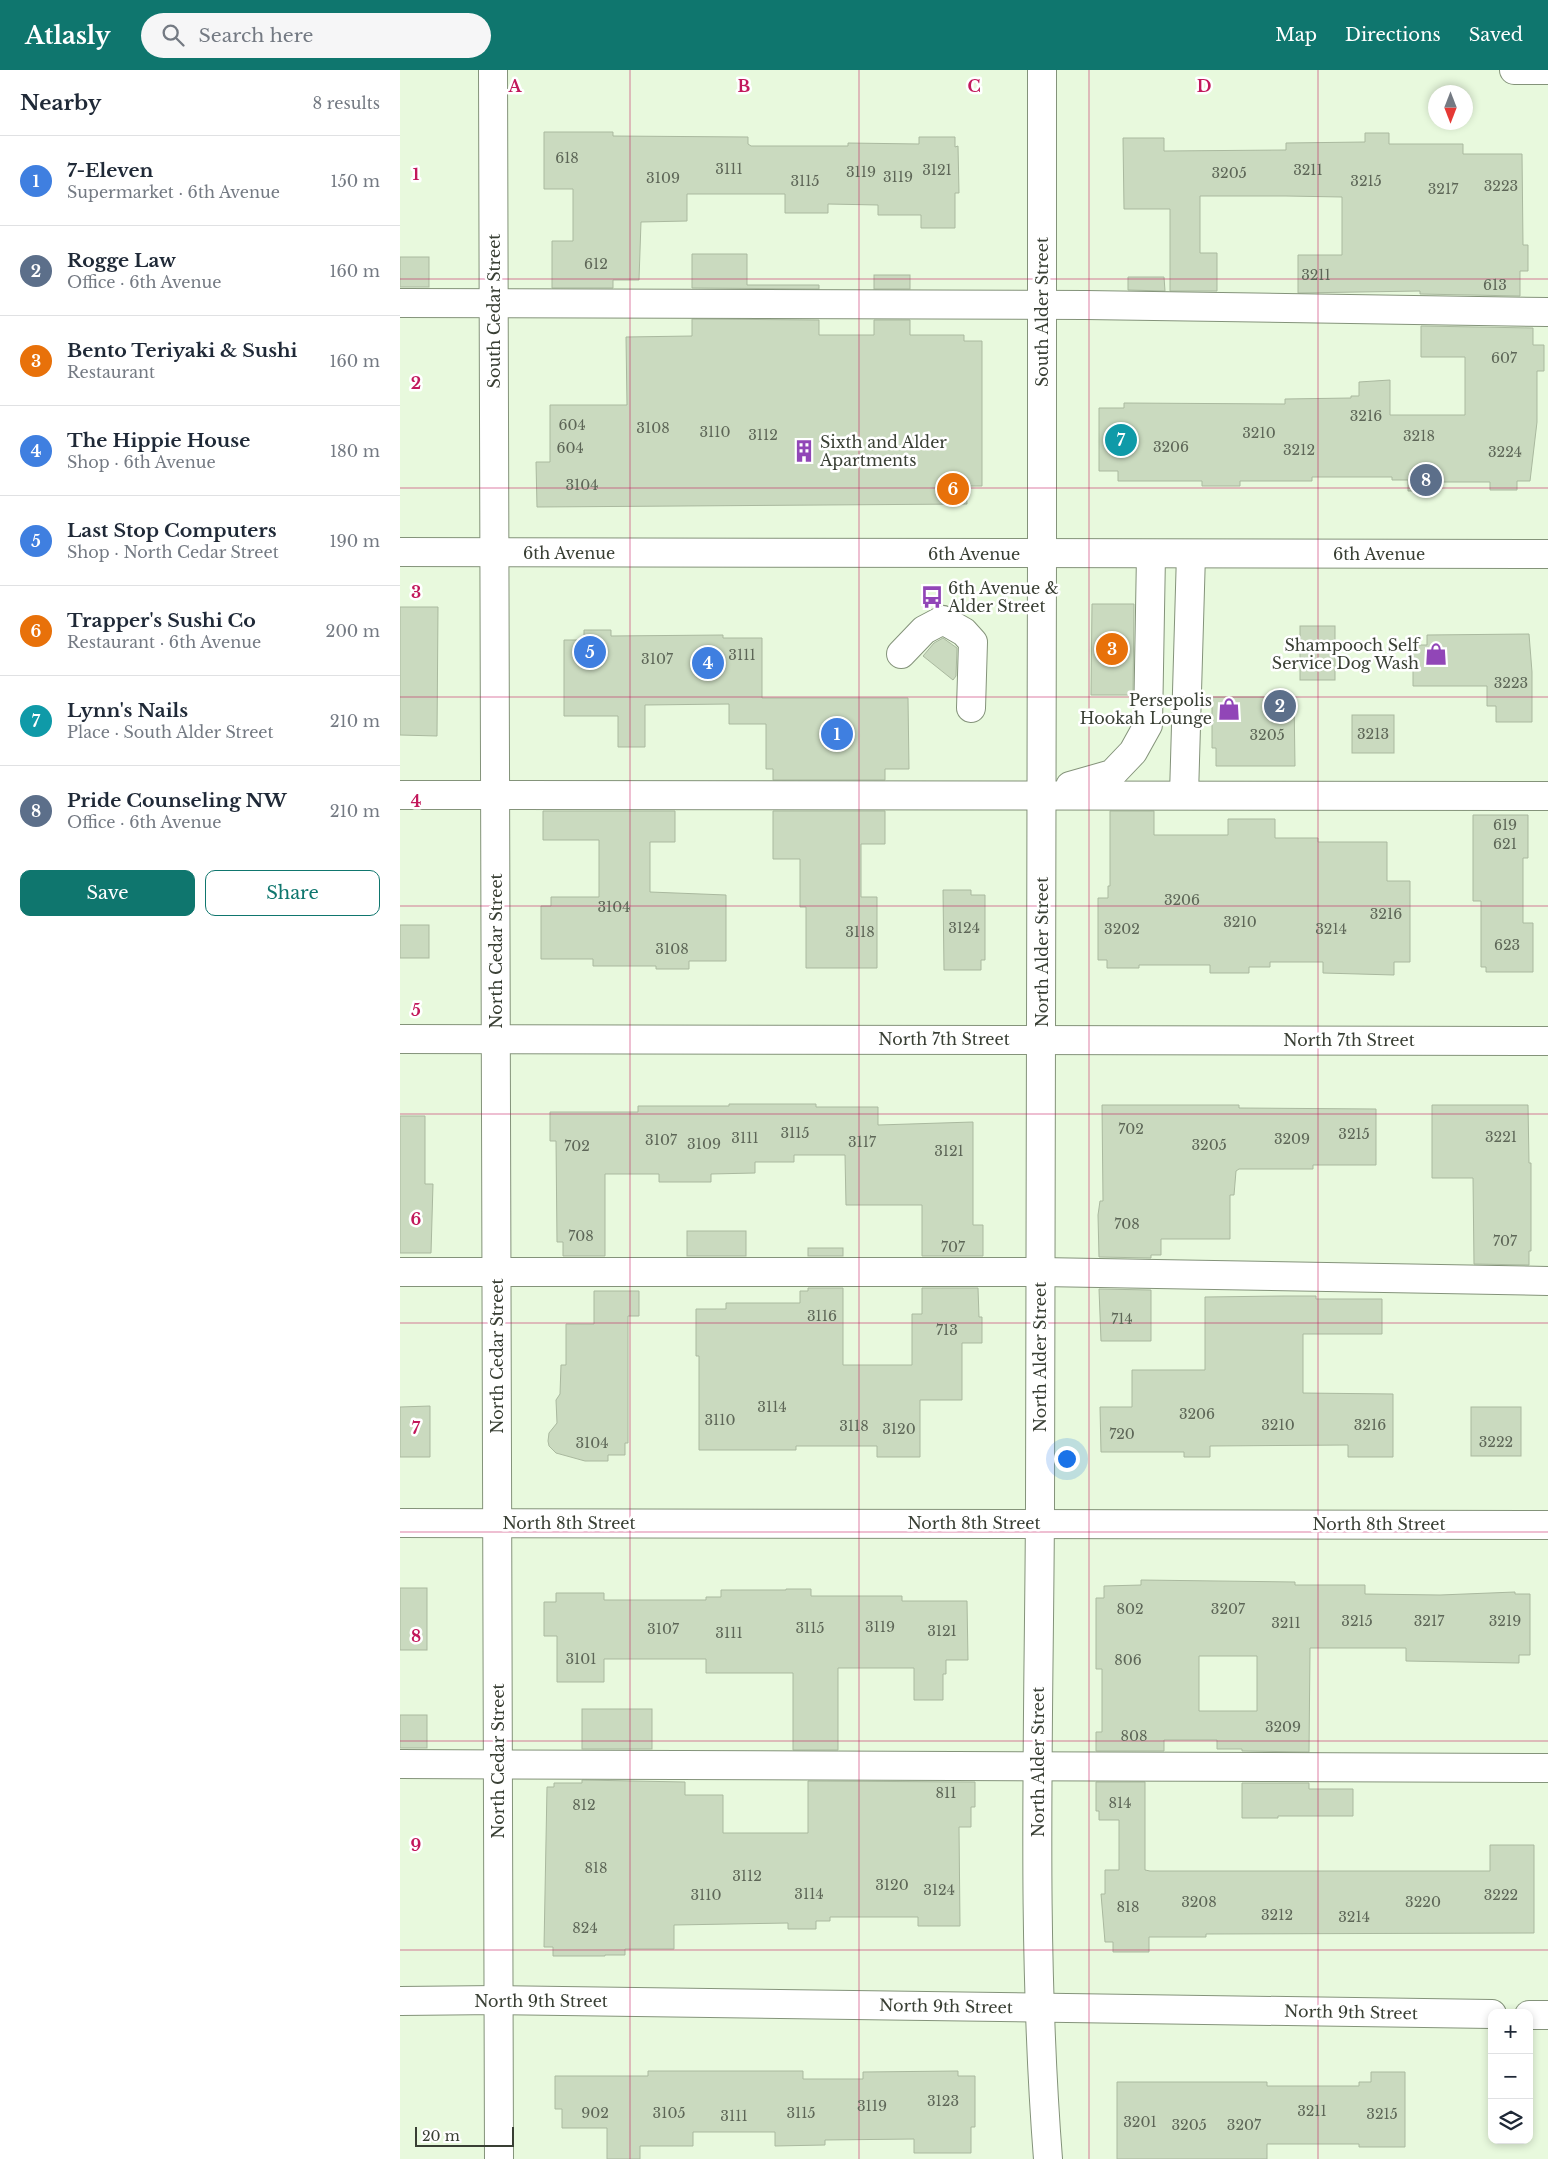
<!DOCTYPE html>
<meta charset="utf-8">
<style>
:root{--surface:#fff;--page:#f6f6f7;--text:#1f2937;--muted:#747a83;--line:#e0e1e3;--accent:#0f766e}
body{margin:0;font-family:"Libre Baskerville",serif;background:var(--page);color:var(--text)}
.controls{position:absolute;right:15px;bottom:15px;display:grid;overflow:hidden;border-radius:10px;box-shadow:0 2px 8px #0003}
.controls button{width:45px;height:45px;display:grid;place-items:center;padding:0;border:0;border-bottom:1px solid var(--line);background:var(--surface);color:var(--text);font:25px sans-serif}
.compass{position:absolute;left:1028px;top:15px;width:45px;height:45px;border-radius:50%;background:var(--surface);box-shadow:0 2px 8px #0003;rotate:180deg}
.scale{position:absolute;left:15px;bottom:12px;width:99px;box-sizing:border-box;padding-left:5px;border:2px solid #393f34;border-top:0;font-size:14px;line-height:18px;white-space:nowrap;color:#393f34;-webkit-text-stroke:4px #fff;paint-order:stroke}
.you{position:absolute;left:666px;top:1388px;width:18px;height:18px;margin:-12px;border:4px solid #fff;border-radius:50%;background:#1a73e8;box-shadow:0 0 0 8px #1a73e833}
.badge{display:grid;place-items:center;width:32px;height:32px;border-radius:50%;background:var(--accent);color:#fff;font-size:16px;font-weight:700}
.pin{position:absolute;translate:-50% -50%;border:2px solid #fff;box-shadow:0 1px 5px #0006}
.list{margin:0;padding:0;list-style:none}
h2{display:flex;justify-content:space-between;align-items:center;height:65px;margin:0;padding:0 20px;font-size:21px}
h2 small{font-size:16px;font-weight:400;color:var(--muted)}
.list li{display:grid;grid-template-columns:32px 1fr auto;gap:15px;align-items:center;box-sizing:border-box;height:90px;padding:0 20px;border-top:1px solid var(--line)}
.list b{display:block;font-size:19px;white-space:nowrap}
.list p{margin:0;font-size:16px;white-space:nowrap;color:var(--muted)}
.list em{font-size:16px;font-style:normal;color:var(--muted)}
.actions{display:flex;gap:10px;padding:15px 20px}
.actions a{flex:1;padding:11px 0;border:1px solid var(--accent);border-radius:10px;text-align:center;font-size:18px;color:var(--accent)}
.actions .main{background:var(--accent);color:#fff}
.icon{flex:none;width:28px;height:28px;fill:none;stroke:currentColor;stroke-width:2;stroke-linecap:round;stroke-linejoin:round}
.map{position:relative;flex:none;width:1148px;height:2089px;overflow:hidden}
header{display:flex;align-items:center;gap:30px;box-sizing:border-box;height:70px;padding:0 25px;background:var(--accent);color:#fff}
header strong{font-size:24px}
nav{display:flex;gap:28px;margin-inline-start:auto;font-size:18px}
.search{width:350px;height:45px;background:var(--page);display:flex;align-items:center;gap:12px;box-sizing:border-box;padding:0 18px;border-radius:28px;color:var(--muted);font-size:19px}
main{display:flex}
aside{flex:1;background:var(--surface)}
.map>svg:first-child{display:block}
.building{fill:#cadabf;stroke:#aab99f;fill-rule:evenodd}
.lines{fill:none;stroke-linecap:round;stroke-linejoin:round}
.minor-casing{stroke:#84937a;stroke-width:30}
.major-casing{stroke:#84937a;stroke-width:30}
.minor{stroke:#fff;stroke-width:28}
.major{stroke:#fff;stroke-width:28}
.grid{fill:none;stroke:#c2185b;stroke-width:1;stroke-opacity:0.55}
.labels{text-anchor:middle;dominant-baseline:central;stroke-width:5;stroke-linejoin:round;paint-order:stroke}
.number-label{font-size:14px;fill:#5d6657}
.street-label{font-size:16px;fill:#393f34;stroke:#fff}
.poi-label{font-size:16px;fill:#393f34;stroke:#fff;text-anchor:start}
.grid-label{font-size:16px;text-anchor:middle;font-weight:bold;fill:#c2185b;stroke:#fff;stroke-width:5;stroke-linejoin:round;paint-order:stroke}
</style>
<header>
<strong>Atlasly</strong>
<div class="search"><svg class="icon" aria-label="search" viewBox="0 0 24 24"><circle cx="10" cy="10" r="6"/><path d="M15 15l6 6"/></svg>Search here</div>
<nav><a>Map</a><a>Directions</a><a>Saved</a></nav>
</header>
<main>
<aside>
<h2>Nearby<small>8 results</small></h2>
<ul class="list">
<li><span class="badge" style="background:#3f7fe0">1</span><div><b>7-Eleven</b><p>Supermarket · 6th Avenue</p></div><em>150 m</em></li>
<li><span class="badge" style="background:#5c6f8a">2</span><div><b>Rogge Law</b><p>Office · 6th Avenue</p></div><em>160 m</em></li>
<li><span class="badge" style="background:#e8710a">3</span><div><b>Bento Teriyaki &amp; Sushi</b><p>Restaurant</p></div><em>160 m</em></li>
<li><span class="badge" style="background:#3f7fe0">4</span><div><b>The Hippie House</b><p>Shop · 6th Avenue</p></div><em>180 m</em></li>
<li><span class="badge" style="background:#3f7fe0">5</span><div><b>Last Stop Computers</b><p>Shop · North Cedar Street</p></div><em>190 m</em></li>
<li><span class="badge" style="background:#e8710a">6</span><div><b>Trapper's Sushi Co</b><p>Restaurant · 6th Avenue</p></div><em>200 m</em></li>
<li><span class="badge" style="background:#0f9aa8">7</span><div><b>Lynn's Nails</b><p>Place · South Alder Street</p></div><em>210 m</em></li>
<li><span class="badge" style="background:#5c6f8a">8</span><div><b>Pride Counseling NW</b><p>Office · 6th Avenue</p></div><em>210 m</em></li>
</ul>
<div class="actions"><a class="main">Save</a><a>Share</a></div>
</aside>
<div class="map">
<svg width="1148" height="2089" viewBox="0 0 1148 2089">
<rect width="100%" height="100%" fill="#e8f9dd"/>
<g class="building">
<polygon points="144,62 213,62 213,66 348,67 348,74 351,76 448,76 448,73 519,74 519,67 555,67 555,77 558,76 559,123 555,123 555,158 521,158 521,145 478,145 478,135 428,134 428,143 385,143 385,124 287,124 287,151 241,152 239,210 213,210 213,218 152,218 152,171 173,171 173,119 144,119"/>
<polygon points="965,63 989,63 989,74 1063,74 1063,84 1122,84 1123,175 1128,175 1128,201 1120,201 1120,226 1020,224 1020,221 898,223 898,185 942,185 942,127 886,126 800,126 800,183 817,183 817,221 770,221 770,139 724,139 723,68 764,68 764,81 886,80 886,73 965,72"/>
<polygon points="292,184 347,184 347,215 419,215 419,219 292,218"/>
<rect x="0" y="187" width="29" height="30"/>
<rect x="474" y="205" width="36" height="14"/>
<polygon points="728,207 764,207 765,221 728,220"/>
<polygon points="292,249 419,250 419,265 474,265 474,250 510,250 510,265 564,265 564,271 582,271 582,416 566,416 567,434 137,437 136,392 150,392 150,335 227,335 226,267 292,266"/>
<polygon points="1021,256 1133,258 1133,275 1144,275 1144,301 1137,301 1137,352 1130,411 1117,411 1117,420 1090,420 1090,412 1034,412 1034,420 1008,421 1008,410 992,410 992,407 912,407 912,411 840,411 840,416 802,416 802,411 718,411 718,401 699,401 699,338 724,338 724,333 885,334 885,329 951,328 951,326 959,326 959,312 990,310 990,345 1065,345 1065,287 1021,287"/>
<polygon points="692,534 734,534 733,625 691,625"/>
<polygon points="0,537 38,537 37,666 0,665"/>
<rect x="900" y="556" width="35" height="54"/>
<polygon points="184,560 211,560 211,566 323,565 323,568 362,568 362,628 508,628 509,699 485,699 485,710 373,710 373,699 366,699 366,654 329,654 329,634 245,635 245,677 218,677 218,646 164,646 164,570 184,570"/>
<polygon points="1129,564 1132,602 1132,652 1096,652 1096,636 1087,636 1087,616 1013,616 1013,575 1027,575 1027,565"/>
<polygon points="543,568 557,578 556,606 553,610 523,586 534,573"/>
<polygon points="812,627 894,627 895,696 816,696 816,678 812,678"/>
<rect x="952" y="645" width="42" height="38"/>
<polygon points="143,741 275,741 275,772 250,772 250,822 326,825 326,891 289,891 289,899 256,899 256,896 193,896 193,889 141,889 141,836 151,836 151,827 199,827 199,770 143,770"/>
<polygon points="373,741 485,741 485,774 461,774 461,827 477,827 477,898 406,898 406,837 400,837 400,789 373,789"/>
<polygon points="710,741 754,741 754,765 828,765 828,749 875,749 875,768 918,768 918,772 987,772 987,811 1010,811 1010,892 994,892 994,905 923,903 923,892 870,892 870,897 849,897 849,903 810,903 810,895 739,895 739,898 707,898 707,890 698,890 698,828 708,828 708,816 710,816"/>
<polygon points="1073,745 1128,745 1128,788 1123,788 1123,853 1133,853 1133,902 1086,902 1086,897 1081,897 1081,831 1073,831"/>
<polygon points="543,820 571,820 571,825 585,825 585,890 581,890 581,900 544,900"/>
<rect x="0" y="855" width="29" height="33"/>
<polygon points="329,1034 416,1034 416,1037 478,1037 478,1055 573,1052 573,1155 583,1155 583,1186 522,1186 522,1135 446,1135 445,1085 394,1085 394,1092 355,1092 355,1103 311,1104 311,1112 259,1112 259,1104 205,1104 205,1186 163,1186 163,1172 157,1172 156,1071 150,1071 150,1042 238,1042 238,1036 329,1036"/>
<polygon points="702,1035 839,1035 839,1038 976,1039 976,1095 913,1095 913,1099 839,1099 836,1101 834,1125 830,1125 830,1169 761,1169 761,1185 751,1185 751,1188 699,1187 698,1145 700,1131 703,1131"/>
<polygon points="1032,1035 1128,1035 1129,1093 1131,1093 1131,1181 1129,1181 1129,1195 1074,1194 1073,1108 1032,1108"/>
<polygon points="0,1046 25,1046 25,1114 33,1114 31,1183 0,1183"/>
<rect x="287" y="1161" width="59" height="25"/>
<rect x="408" y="1178" width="35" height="8"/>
<polygon points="408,1218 443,1218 443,1295 512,1295 512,1244 522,1244 522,1218 578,1218 579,1247 582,1247 582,1273 562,1273 562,1330 520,1330 520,1387 477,1387 477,1376 396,1376 396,1380 299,1380 299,1286 296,1286 296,1239 326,1239 326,1233 400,1233 400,1221 408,1221"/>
<polygon points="699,1219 751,1220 751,1271 701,1271"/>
<polygon points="194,1221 239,1221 239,1246 228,1246 228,1373 225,1373 225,1385 208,1385 208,1391 185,1391 156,1383 149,1376 148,1371 149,1363 157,1353 156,1330 160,1324 161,1295 166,1295 166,1254 194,1254"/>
<polygon points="884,1226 916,1226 916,1229 982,1229 982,1264 903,1264 903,1323 993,1324 993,1387 948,1387 948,1375 810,1376 810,1387 784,1387 784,1382 701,1382 700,1337 732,1337 732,1300 805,1300 805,1227"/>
<polygon points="30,1336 30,1387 0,1387 0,1337"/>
<rect x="1071" y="1337" width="50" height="49"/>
<path d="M741 1510 895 1512V1515H965V1524L1040 1525 1115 1522V1524H1130V1585H1119V1593L1006 1591V1578H910L909 1682 842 1681V1679H817V1670H764V1681H696V1662H702V1599H696V1528H704V1516L741 1515ZM799 1586H857V1641H799Z"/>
<rect x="0" y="1518" width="27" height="62"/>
<polygon points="386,1519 411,1519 411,1526 502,1526 502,1531 567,1531 568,1590 546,1590 546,1604 543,1604 543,1630 514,1630 514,1598 438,1598 438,1680 393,1680 393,1603 306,1603 306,1589 204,1589 204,1612 157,1612 157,1566 144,1566 144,1532 156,1532 156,1523 204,1523 204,1530 306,1530 306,1527 321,1527 321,1520 386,1520"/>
<rect x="182" y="1639" width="70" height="40"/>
<rect x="0" y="1645" width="27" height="33"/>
<polygon points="182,1710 285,1712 285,1725 323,1725 323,1763 408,1763 408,1711 575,1712 575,1737 571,1737 571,1757 559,1757 560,1856 518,1856 518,1847 430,1847 430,1851 416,1851 416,1859 388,1859 388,1853 274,1855 274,1879 225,1879 225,1885 205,1885 205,1886 153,1886 153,1877 144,1877 147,1717 154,1717 154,1713 182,1713"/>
<polygon points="696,1712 745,1712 745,1800 750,1801 1090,1801 1090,1775 1134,1775 1134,1863 806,1864 806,1867 749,1867 749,1882 713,1882 713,1872 705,1872 701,1824 705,1824 705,1800 719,1800 719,1750 699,1750 699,1741 696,1741"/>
<polygon points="842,1713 909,1713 909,1719 953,1719 953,1746 878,1746 878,1748 842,1748"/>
<polygon points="248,2001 403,2001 403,2009 463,2009 463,2002 558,2001 558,2006 575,2006 575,2057 571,2057 571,2083 514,2083 514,2069 425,2070 425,2075 375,2076 375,2062 293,2062 293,2076 240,2076 240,2089 207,2089 207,2058 162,2058 162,2039 155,2039 155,2006 248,2006"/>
<polygon points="971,2002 1005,2002 1005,2077 959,2077 959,2074 867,2074 867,2089 717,2089 717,2012 867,2012 867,2016 959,2016 959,2012 971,2012"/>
</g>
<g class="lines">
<defs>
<g id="minor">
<polyline points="93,0 99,2089"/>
<polyline points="1114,0 1148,0"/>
<polyline points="0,233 686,235 1148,242"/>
<path d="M642 484C642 802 641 1119 640 1436 639 1654 631 1872 648 2089"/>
<polyline points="501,584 524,560 543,550 564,562 573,572 571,638"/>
<polyline points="670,716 712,704 733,682 748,655 751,484"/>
<polyline points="0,725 1148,726"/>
<polyline points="784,725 791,484"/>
<polyline points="0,969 1148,971"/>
<polyline points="0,1202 641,1202 1148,1211"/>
<polyline points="0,1453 1148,1455"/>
<polyline points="0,1694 1148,1698"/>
<polyline points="0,1931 99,1930 1092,1944"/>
<polyline points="1129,1945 1148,1945"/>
</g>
<g id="major">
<polyline points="0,482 1148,484"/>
<polyline points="642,484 642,0"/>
</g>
</defs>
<use href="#minor" class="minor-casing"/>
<use href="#major" class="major-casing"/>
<use href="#minor" class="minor"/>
<use href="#major" class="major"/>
</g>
<path class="grid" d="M230 0V2089M459 0V2089M689 0V2089M918 0V2089M0 209H1148M0 418H1148M0 627H1148M0 836H1148M0 1044H1148M0 1253H1148M0 1462H1148M0 1671H1148M0 1880H1148"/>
<defs>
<symbol id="building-bare" viewBox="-9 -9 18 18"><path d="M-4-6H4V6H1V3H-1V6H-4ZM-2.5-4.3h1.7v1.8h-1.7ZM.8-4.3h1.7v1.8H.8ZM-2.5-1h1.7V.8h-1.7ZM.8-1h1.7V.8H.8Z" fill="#9146b7" stroke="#fff" stroke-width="2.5" paint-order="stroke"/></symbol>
<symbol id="bus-bare" viewBox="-9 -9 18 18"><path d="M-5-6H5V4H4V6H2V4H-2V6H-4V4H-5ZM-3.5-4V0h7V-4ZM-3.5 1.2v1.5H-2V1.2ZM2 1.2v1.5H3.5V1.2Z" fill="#9146b7" stroke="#fff" stroke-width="2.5" paint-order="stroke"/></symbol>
<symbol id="shop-bare" viewBox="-9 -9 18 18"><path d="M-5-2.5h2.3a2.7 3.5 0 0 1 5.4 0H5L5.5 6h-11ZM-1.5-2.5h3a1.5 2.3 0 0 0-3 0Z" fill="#9146b7" stroke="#fff" stroke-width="2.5" paint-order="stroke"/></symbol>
</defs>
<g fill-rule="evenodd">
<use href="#building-bare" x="388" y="365" width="32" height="32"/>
<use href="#bus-bare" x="516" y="511" width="32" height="32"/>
<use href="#shop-bare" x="1020" y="568" width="32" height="32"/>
<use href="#shop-bare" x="813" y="623" width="32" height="32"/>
</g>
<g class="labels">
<g class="number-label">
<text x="167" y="88">618</text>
<text x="329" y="99">3111</text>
<text x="537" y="100">3121</text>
<text x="908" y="100">3211</text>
<text x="461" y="102">3119</text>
<text x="829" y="103">3205</text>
<text x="498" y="107">3119</text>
<text x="263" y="108">3109</text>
<text x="405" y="111">3115</text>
<text x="966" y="111">3215</text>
<text x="1101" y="116">3223</text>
<text x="1043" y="119">3217</text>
<text x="196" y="194">612</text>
<text x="916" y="205">3211</text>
<text x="1095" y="215">613</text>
<text x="1104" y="288">607</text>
<text x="966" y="346">3216</text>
<text x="172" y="355">604</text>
<text x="253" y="358">3108</text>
<text x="315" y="362">3110</text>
<text x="859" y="363">3210</text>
<text x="363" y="365">3112</text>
<text x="1019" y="366">3218</text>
<text x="771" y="377">3206</text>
<text x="170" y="378">604</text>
<text x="899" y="380">3212</text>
<text x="1105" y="382">3224</text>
<text x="182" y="415">3104</text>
<text x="342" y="585">3111</text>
<text x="257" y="589">3107</text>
<text x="1111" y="613">3223</text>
<text x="973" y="664">3213</text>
<text x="867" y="665">3205</text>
<text x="1105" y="755">619</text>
<text x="1105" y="774">621</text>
<text x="782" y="830">3206</text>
<text x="214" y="837">3104</text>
<text x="986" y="844">3216</text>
<text x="840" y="852">3210</text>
<text x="564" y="858">3124</text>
<text x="722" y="859">3202</text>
<text x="931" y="859">3214</text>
<text x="460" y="862">3118</text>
<text x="1107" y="875">623</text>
<text x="272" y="879">3108</text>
<text x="731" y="1059">702</text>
<text x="395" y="1063">3115</text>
<text x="954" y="1064">3215</text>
<text x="1101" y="1067">3221</text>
<text x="345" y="1068">3111</text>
<text x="892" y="1069">3209</text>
<text x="261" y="1070">3107</text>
<text x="462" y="1072">3117</text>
<text x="304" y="1074">3109</text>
<text x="809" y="1075">3205</text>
<text x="177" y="1076">702</text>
<text x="549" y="1081">3121</text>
<text x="727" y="1154">708</text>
<text x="181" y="1166">708</text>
<text x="1105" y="1171">707</text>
<text x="553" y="1177">707</text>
<text x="422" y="1246">3116</text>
<text x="722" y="1249">714</text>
<text x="547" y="1260">713</text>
<text x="372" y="1337">3114</text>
<text x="797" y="1344">3206</text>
<text x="320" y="1350">3110</text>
<text x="878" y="1355">3210</text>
<text x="970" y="1355">3216</text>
<text x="454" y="1356">3118</text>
<text x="499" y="1359">3120</text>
<text x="722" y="1364">720</text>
<text x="1096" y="1372">3222</text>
<text x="192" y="1373">3104</text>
<text x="730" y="1539">802</text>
<text x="828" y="1539">3207</text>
<text x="957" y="1551">3215</text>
<text x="1029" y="1551">3217</text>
<text x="1105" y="1551">3219</text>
<text x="886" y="1553">3211</text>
<text x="480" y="1557">3119</text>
<text x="410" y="1558">3115</text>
<text x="263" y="1559">3107</text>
<text x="542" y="1561">3121</text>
<text x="329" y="1563">3111</text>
<text x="181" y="1589">3101</text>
<text x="728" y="1590">806</text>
<text x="883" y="1657">3209</text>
<text x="734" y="1666">808</text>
<text x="546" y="1723">811</text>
<text x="720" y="1733">814</text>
<text x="184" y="1735">812</text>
<text x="196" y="1798">818</text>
<text x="347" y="1806">3112</text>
<text x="492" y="1815">3120</text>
<text x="539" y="1820">3124</text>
<text x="409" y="1824">3114</text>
<text x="306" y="1825">3110</text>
<text x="1101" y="1825">3222</text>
<text x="799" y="1832">3208</text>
<text x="1023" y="1832">3220</text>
<text x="728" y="1837">818</text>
<text x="877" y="1845">3212</text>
<text x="954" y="1847">3214</text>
<text x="185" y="1858">824</text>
<text x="543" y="2031">3123</text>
<text x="472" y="2036">3119</text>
<text x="912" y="2041">3211</text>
<text x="195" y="2043">902</text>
<text x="269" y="2043">3105</text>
<text x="401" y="2043">3115</text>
<text x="982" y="2044">3215</text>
<text x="334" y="2046">3111</text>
<text x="740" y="2052">3201</text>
<text x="789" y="2055">3205</text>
<text x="844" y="2055">3207</text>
</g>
<g class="street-label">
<text transform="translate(94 241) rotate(-90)">South Cedar Street</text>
<text transform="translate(642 242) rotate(-90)">South Alder Street</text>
<text x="169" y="483">6th Avenue</text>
<text x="574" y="484">6th Avenue</text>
<text x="979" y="484">6th Avenue</text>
<text transform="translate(96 881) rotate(-90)">North Cedar Street</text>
<text transform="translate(642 882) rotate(-90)">North Alder Street</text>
<text x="544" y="969">North 7th Street</text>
<text x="949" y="970">North 7th Street</text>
<text transform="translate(97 1286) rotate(-90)">North Cedar Street</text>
<text transform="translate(640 1287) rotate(-90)">North Alder Street</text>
<text x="169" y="1453">North 8th Street</text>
<text x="574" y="1453">North 8th Street</text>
<text x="979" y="1454">North 8th Street</text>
<text transform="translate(98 1691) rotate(-90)">North Cedar Street</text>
<text transform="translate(638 1692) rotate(-90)">North Alder Street</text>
<text x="141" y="1931">North 9th Street</text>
<text transform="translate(546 1936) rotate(1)">North 9th Street</text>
<text transform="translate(951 1942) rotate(1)">North 9th Street</text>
</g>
<g class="poi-label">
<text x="420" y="372">Sixth and Alder<tspan x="420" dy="18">Apartments</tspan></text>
<text x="548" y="518">6th Avenue &amp;<tspan x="548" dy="18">Alder Street</tspan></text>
<text x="1019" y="575" text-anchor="end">Shampooch Self<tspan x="1019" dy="18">Service Dog Wash</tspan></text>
<text x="812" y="630" text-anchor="end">Persepolis<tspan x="812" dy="18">Hookah Lounge</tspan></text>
</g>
</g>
<g class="grid-label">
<text x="115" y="22">A</text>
<text x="344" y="22">B</text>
<text x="574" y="22">C</text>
<text x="804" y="22">D</text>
<text x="16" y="110">1</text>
<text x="16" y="319">2</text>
<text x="16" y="528">3</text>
<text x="16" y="737">4</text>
<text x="16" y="946">5</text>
<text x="16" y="1155">6</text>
<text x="16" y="1364">7</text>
<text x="16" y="1572">8</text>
<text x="16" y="1781">9</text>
</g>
</svg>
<div class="controls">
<button>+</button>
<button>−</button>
<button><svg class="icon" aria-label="layers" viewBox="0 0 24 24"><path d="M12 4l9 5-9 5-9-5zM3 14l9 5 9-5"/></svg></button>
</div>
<svg class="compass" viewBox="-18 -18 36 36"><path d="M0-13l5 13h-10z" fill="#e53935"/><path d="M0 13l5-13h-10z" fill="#747a83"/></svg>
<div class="scale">20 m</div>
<div class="you"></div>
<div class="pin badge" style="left:437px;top:664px;background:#3f7fe0">1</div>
<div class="pin badge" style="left:880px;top:636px;background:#5c6f8a">2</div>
<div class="pin badge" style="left:712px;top:579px;background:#e8710a">3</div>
<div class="pin badge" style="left:308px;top:593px;background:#3f7fe0">4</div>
<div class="pin badge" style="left:190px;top:582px;background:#3f7fe0">5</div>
<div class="pin badge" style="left:553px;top:419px;background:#e8710a">6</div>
<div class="pin badge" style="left:721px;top:370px;background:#0f9aa8">7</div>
<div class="pin badge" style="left:1026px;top:410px;background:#5c6f8a">8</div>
</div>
</main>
